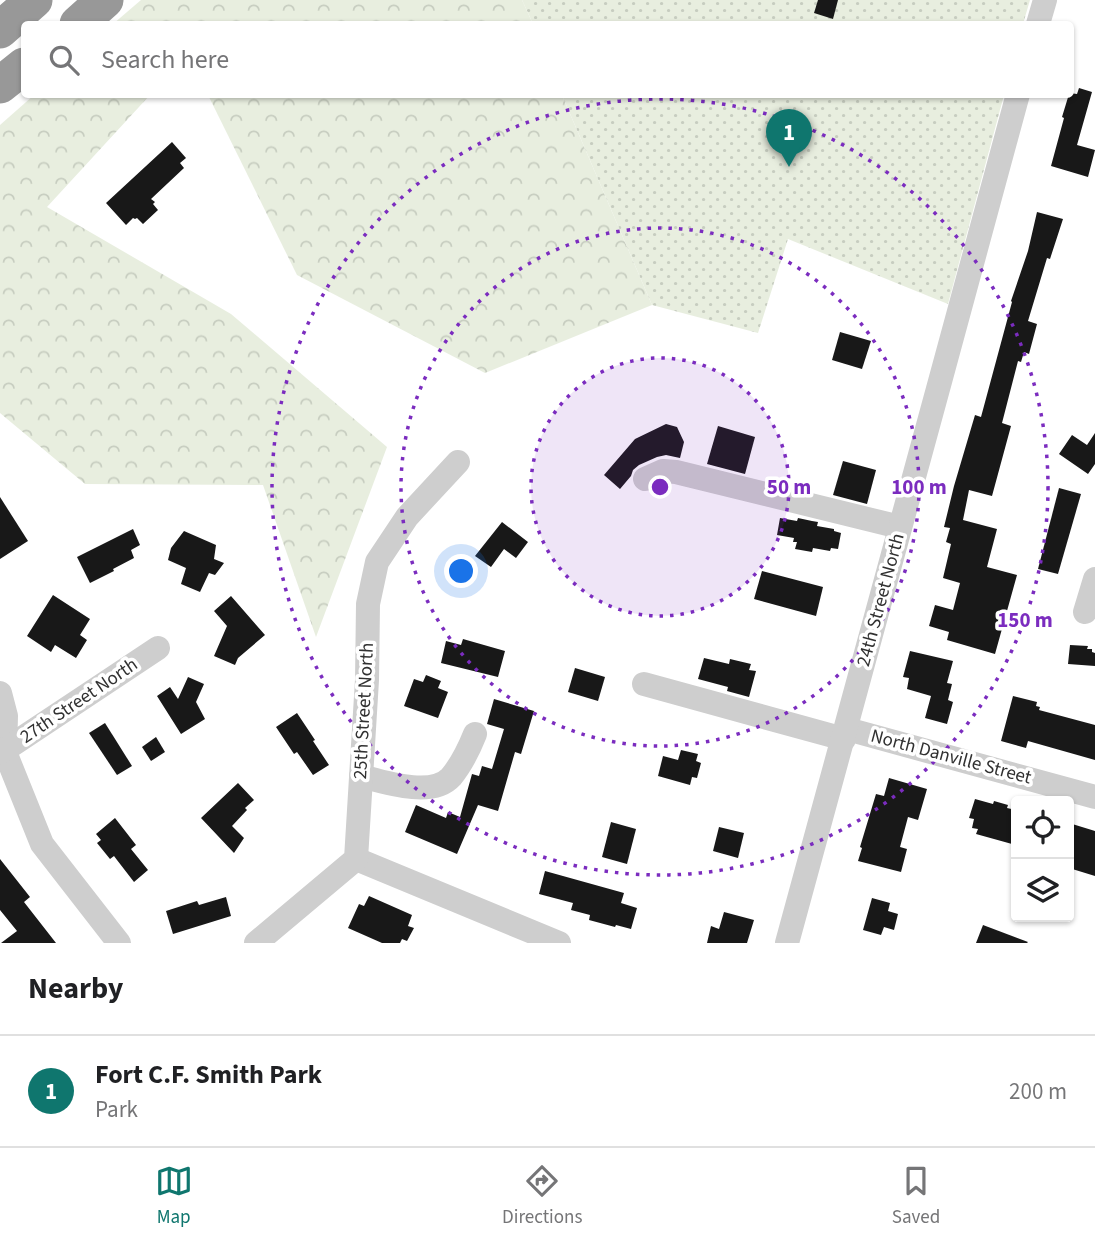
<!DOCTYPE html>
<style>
:root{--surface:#fff;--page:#f2f2f2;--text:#202124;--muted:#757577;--line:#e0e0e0;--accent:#0f766e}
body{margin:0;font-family:"Source Sans 3",sans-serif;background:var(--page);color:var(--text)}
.controls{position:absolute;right:21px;bottom:21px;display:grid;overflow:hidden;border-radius:7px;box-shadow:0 2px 5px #0004}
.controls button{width:63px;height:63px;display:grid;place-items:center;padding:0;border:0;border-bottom:2px solid var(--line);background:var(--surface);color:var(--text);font:35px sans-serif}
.you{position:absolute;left:462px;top:572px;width:24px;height:24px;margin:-18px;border:5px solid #fff;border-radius:50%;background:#1a73e8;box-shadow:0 0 0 10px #1a73e833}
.badge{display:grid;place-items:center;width:46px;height:46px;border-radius:50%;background:var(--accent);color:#fff;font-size:23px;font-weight:700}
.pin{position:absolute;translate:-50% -58px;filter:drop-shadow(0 2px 4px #0008)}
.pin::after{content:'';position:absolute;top:37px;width:24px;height:21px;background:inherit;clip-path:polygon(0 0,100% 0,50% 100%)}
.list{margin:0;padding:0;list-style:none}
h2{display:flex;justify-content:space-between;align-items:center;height:91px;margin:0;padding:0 28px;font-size:30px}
h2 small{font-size:23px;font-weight:400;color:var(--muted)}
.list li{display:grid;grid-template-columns:46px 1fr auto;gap:21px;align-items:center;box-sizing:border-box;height:112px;padding:0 28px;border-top:2px solid var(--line)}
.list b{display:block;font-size:26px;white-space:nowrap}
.list p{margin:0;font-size:23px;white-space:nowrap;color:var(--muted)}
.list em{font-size:23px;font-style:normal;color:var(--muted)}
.icon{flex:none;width:38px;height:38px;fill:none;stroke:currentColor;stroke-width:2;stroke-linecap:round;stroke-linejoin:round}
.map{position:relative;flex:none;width:1095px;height:943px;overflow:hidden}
.search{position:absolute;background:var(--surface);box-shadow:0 2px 5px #0004;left:21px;right:21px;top:21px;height:77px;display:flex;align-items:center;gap:18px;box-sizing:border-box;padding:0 24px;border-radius:7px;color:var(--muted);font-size:26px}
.sheet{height:203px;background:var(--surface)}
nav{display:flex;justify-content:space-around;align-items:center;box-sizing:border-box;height:98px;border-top:2px solid var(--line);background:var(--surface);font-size:19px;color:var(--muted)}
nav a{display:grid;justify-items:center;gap:4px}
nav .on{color:var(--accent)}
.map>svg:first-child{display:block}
.forest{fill:url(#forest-crowns)}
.park{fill:url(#park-dots)}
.building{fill:#181818}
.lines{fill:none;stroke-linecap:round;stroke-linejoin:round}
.minor{stroke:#cecece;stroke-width:24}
.highway{stroke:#989898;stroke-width:37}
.ring{fill:none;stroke:#7b2cbf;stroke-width:3.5;stroke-dasharray:3.5 7}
.labels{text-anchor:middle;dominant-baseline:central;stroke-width:7;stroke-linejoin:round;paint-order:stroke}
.street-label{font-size:19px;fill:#313131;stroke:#fff}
.centre{fill:#7b2cbf;stroke:#fff;stroke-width:3.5}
.ring-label{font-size:21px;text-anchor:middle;font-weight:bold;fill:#7b2cbf;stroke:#fff;stroke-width:7;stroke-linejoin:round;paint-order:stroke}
</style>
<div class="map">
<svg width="1095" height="943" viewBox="0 0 1095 943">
<defs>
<pattern id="forest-crowns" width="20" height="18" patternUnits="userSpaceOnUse" patternTransform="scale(1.75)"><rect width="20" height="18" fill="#e8eedf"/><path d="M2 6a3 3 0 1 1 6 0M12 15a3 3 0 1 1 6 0" fill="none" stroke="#c7cdc0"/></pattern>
<pattern id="park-dots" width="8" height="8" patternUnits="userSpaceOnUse" patternTransform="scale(1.75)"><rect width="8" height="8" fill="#e8eedf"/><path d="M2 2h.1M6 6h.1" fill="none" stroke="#c7cdc0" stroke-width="1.8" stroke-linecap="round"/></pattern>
</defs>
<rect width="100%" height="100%" fill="#fff"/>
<g class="forest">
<polygon points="141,0 522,0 533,24 113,24"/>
<polygon points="34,95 150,95 47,207 231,314 387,447 316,637 263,485 85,484 0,413 0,125"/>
<polygon points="208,95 562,95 652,305 485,373 297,275"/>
</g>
<g class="park">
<polygon points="522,0 1030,0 1023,24 533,24"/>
<polygon points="562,95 1004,95 948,304 788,239 758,333 652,305"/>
</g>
<g class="building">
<polygon points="818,0 838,0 833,19 814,13"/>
<polygon points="1079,88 1092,92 1077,145 1095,150 1088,177 1051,166 1064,118 1062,117 1069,94 1070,94 1070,93 1077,94"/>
<polygon points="172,142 186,158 180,163 184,168 151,199 155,202 153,204 158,210 143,224 137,218 135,219 133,218 126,225 106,203"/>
<polygon points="1037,212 1063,219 1050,259 1047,258 1028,321 1037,324 1029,354 1024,352 1021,362 1018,361 1002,423 1011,426 992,496 969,490 963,520 997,529 987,567 1017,575 995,654 947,640 949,632 929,626 935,605 953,610 960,583 943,578 951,544 946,542 950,528 944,527 954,486 975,415 981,417 1012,302 1011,301 1028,251"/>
<polygon points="840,332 871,341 862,369 832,360"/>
<polygon points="666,424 677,427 684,442 680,458 666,455 657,457 639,465 633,470 631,476 620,489 604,475 635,439"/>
<polygon points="718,426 755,437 745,474 707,464"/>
<polygon points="1095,433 1095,464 1088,474 1059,454 1072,435 1087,445"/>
<polygon points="843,461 876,470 867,504 833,495"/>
<polygon points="1059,488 1081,494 1058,574 1038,569"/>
<polygon points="0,497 28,541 0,559"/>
<polygon points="780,518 797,521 798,518 812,521 818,522 817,526 834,529 834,531 841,533 838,549 831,548 830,551 813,548 812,552 795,549 797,542 793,542 794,538 777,535"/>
<polygon points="502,522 528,542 516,558 504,549 491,567 475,556"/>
<polygon points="133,529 140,545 131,550 134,558 113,569 114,571 90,583 77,557"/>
<polygon points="184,531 216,545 214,559 224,563 215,575 209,573 200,592 181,584 186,568 168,560 171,548"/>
<polygon points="762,571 823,587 816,616 754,599"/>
<polygon points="53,595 90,619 80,635 87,640 76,658 55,645 51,652 27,636"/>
<polygon points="231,596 265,635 238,658 235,665 214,656 227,626 214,611"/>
<polygon points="463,639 505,651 498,677 441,663 446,641 461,645"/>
<polygon points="1070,645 1088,646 1087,649 1092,649 1092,652 1095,653 1095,666 1068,664"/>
<polygon points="910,651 953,661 947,683 952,684 948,700 953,702 947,724 925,718 931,696 907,689 909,678 903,677"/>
<polygon points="704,658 729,664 730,659 751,664 749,670 756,671 749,697 727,691 728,687 698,679"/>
<polygon points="575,668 605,677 598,701 568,692"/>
<polygon points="426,675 441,681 438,688 448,692 438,718 404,706 414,679 423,682"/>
<polygon points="188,677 204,684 196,702 205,719 181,734 157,696 170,687 178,699"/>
<polygon points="1013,696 1037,702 1036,706 1040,707 1039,710 1095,725 1095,760 1028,741 1026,748 1001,741"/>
<polygon points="494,699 534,711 521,754 515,752 498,811 478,805 457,854 405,832 416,805 446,818 448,812 460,817 472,774 479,776 482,766 492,769 504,729 487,724"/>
<polygon points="297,713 315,740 313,741 329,765 313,775 297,752 294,754 276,727"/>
<polygon points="105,723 132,766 117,775 89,733"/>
<polygon points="156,737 165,752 151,761 142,747"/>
<polygon points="681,750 698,754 696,761 701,763 697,778 692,777 690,785 658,776 663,756 678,760"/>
<polygon points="889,778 927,789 918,820 908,817 900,847 907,849 901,872 858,861 862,848 860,847 876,794 884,796"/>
<polygon points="238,783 254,800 245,808 247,810 232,826 244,838 234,853 201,818"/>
<polygon points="975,799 993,804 994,801 1008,805 1007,808 1016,810 1016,840 1013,839 1012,844 976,834 978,829 972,828 974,819 969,818"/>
<polygon points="115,818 136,845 131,849 148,870 134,882 117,860 114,856 110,859 97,843 101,840 96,834"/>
<polygon points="611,822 636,829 627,864 602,857"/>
<polygon points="1069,823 1095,831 1095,876 1069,868"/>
<polygon points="719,827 744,833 738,858 713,851"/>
<polygon points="0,859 30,897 24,902 56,943 1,943 17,931 0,910"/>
<polygon points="545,871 624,893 621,903 637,908 631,929 616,925 615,927 589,920 590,915 571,910 573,903 539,894"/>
<polygon points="369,896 412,915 408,926 414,928 407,941 402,939 400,943 382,943 348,928 359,904 364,906"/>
<polygon points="226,897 231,916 173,934 166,911 197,901 199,905"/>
<polygon points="872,898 890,903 888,911 898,914 894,930 884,927 881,935 863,930"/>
<polygon points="724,912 754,920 747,943 707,943 711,926 719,929"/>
<polygon points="983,925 1028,942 1027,943 976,943"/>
</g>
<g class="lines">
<g class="minor">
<polyline points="1038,24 1045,0"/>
<polyline points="645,479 663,471 676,472 900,527"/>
<polyline points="1085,612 1095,579"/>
<polyline points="644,684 844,739"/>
<polyline points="0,693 6,716 5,752 42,844 119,943"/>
<polyline points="847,729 1095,797"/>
<polyline points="0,753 158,648"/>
<path d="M361 776C384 782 432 798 451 777 461 765 469 749 475 734"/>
<polyline points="356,859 559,943"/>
<polyline points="256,943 356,859 367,680 368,604 377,562 407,517 458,462"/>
<path d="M787 943C865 660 941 377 1018 94"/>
</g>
<g class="highway">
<polyline points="78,24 105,0"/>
<polyline points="0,30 34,0"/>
<polyline points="0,85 24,66"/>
</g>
</g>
<circle cx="660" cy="487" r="129" fill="#7b2cbf" fill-opacity=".12"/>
<g class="ring">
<circle cx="660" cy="487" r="129"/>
<circle cx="660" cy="487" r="259"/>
<circle cx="660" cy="487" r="388"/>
</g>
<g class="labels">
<g class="street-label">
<text transform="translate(881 600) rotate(-75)">24th Street North</text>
<text transform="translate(79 701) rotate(-34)">27th Street North</text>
<text transform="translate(364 711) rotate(-87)">25th Street North</text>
<text transform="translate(951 757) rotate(15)">North Danville Street</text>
</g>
</g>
<circle cx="660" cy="487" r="10" class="centre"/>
<g class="ring-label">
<text x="789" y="494">50 m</text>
<text x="919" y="494">100 m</text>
<text x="1025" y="627">150 m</text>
</g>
</svg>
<div class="controls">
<button><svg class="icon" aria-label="locate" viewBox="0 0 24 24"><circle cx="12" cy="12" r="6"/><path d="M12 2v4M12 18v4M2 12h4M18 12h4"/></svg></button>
<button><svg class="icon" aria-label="layers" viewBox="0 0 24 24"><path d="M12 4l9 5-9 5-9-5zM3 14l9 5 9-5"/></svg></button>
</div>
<div class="you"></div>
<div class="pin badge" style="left:789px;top:167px">1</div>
<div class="search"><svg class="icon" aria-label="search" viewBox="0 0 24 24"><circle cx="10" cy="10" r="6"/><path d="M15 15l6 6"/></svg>Search here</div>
</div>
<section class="sheet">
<h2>Nearby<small></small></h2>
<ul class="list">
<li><span class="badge">1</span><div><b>Fort C.F. Smith Park</b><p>Park</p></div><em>200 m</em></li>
</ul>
</section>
<nav>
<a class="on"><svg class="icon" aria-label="map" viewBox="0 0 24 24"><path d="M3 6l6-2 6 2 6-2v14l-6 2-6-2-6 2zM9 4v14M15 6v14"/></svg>Map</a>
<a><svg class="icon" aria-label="directions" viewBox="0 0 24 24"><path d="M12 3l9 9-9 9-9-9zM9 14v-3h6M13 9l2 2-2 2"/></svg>Directions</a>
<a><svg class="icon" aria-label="saved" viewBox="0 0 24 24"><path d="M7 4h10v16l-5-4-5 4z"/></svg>Saved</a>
</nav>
